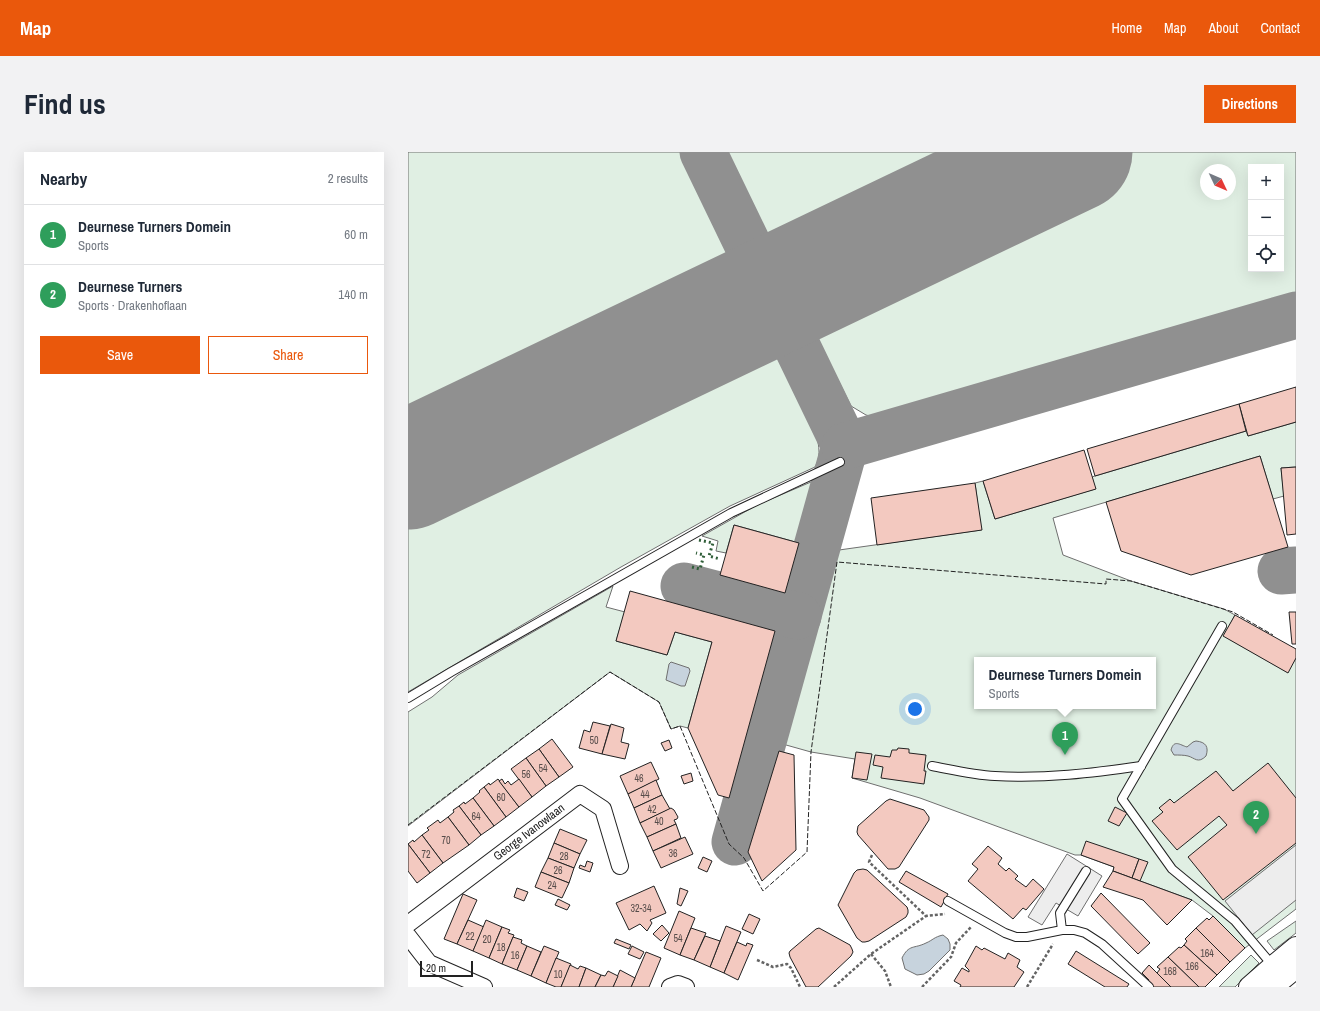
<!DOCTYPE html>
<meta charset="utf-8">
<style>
:root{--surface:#fff;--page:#f2f2f3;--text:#1f2937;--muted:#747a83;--line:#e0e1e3;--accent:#ea580c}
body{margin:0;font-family:"Archivo Narrow",sans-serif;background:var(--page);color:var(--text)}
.controls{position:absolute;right:12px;top:12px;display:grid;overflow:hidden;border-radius:0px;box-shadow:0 4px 16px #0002}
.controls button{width:36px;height:36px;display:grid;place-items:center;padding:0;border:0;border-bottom:1px solid var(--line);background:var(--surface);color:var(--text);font:20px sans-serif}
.compass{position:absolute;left:792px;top:12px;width:36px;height:36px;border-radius:50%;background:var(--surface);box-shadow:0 4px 16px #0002;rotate:134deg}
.scale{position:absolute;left:12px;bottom:10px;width:53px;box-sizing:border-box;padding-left:4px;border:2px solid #222;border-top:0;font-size:11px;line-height:14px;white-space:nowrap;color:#222;-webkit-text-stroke:3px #fff;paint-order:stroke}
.you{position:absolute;left:507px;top:557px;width:14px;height:14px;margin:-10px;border:3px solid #fff;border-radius:50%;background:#1a73e8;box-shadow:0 0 0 6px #1a73e833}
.badge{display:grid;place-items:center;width:26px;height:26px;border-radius:50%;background:var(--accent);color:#fff;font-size:13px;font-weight:700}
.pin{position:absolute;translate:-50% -33px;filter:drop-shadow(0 1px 2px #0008)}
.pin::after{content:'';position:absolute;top:21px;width:14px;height:12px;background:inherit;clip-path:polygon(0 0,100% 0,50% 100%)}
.popup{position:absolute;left:566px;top:505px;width:182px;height:52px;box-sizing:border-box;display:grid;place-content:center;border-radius:0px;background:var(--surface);filter:drop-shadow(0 1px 3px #0005);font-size:13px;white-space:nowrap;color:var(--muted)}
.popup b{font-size:15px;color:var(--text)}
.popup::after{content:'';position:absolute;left:50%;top:100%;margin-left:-8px;border:8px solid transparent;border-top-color:var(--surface)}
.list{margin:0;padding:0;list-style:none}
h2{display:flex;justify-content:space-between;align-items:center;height:52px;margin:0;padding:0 16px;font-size:17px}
h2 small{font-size:13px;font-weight:400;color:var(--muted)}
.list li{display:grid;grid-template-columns:26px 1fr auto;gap:12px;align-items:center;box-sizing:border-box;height:60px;padding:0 16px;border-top:1px solid var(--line)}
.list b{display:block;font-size:15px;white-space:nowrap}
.list p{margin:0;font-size:13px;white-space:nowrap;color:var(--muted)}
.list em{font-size:13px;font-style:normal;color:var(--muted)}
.actions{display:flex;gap:8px;padding:12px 16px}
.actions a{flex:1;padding:9px 0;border:1px solid var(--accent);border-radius:0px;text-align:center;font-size:14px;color:var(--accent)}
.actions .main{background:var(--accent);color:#fff}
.icon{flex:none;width:22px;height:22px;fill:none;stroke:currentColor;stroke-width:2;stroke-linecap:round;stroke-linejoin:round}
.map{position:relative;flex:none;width:888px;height:835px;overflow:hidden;border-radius:0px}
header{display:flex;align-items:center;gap:24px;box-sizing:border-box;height:56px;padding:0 20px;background:var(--accent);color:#fff}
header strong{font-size:19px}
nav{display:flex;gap:22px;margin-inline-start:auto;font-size:14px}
.intro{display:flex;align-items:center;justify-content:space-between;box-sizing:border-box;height:96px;padding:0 24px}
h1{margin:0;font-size:28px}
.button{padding:10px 18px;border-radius:0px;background:var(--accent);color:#fff;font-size:14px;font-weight:700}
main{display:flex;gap:24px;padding:0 24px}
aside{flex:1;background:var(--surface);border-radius:0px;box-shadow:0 4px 16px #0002}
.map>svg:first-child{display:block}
.green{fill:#e0efe3;stroke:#6f6f6f;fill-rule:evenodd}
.parking{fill:#ededed;stroke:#6f6f6f}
.water{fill:#c7d3dd;stroke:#6f6f6f}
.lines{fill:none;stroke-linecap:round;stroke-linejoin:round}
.taxiway{stroke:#909090;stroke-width:47}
.runway{stroke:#909090;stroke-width:119}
.building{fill:#f3c9c0;stroke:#222}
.service-casing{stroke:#222;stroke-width:10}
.minor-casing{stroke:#222;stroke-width:18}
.tertiary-casing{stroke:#222;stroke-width:22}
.path{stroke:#646464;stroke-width:2.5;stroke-dasharray:3 2;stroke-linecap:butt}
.service{stroke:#fff;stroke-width:8}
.minor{stroke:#fff;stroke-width:16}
.tertiary{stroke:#fff;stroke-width:20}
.hedge{stroke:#2f5e38;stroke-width:3;stroke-dasharray:2 3;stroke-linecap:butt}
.fence{stroke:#222;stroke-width:1;stroke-dasharray:5 2;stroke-linecap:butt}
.labels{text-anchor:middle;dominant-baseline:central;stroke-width:3;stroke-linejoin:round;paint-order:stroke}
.number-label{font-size:10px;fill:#564c4a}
.street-label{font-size:12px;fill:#222;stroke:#fff}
</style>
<header>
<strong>Map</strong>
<nav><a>Home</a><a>Map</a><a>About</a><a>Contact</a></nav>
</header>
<div class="intro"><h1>Find us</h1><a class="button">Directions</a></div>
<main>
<aside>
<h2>Nearby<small>2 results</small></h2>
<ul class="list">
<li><span class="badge" style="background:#2e9e5b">1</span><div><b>Deurnese Turners Domein</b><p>Sports</p></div><em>60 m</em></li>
<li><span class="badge" style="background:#2e9e5b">2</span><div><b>Deurnese Turners</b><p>Sports · Drakenhoflaan</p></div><em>140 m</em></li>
</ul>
<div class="actions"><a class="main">Save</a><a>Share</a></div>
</aside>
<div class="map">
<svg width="888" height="835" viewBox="0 0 888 835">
<rect width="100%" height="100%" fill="#fff"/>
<g class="green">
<path d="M0 0H273L407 274C409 288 415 303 407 315L322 354 213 415 0 540Z"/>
<path d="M315 0H888V145L477 268 458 263 443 254ZM843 15H873V117H843ZM798 18H822V42H798Z"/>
<path d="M888 270V315L873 316 876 344 865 347 852 304 645 366 655 403 723 429 816 457 827 463 816 484 879 520 888 506V757L837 796 805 764 784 748 705 719 706 715 673 703H667L512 646 444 626 447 607 403 600 371 591 424 399 573 378 567 331 575 329 587 367 687 337 684 325 687 324 838 279 840 284ZM569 508H745V554H569Z"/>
<polygon points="410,327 391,391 326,373 318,401 308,399 310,389 294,384 349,353"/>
<polygon points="205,434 198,455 217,460 208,489 259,503 267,480 304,490 280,576 272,574 263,577 251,550 202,520 0,674 0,560 24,545 50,523"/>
<polygon points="888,769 888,781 866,798 859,789"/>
<polygon points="843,803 851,811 827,835 811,835"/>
</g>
<g class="parking">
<polygon points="888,693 888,748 844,783 817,749"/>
<polygon points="659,702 694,724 670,764 648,751 634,773 620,765"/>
</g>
<g class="water">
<polygon points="263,510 281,516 282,519 277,534 273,534 258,528 261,512"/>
<path d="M788 589C798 590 801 595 798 604 790 612 787 606 780 604 776 603 771 603 766 603L763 598C766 587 772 593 779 595L785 590Z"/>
<path d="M535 783 540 787 542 792V798L521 819 516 822 509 823 497 817 494 806C501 792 506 797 518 791 525 788 526 785 535 783Z"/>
</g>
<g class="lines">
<g class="taxiway">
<polyline points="295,0 437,294 327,690"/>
<polyline points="437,294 888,163"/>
<polyline points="873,419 888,418"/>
<polyline points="276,434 390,464"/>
</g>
<polyline class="runway" points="0,318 665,0"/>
</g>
<g class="building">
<polygon points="888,235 888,270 840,284 831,252"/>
<polygon points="831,252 838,279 687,324 679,297"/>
<polygon points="676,298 688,337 587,367 575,329"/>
<polygon points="852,304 880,395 783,423 713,399 698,350"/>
<polygon points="888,315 888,382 879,383 873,316"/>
<polygon points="567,331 574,378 469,393 463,346"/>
<polygon points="326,373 391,391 377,441 312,423"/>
<polygon points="222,439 367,479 321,646 310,643 280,576 304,490 267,480 259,503 208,489"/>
<polygon points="881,460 888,460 888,492 884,492"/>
<polygon points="827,463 888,497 888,506 880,521 815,484"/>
<polygon points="185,570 202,574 194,602 171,596 176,578 182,580"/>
<polygon points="203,572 216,576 213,590 221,592 217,607 194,602"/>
<polygon points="144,587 165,615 151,625 131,597"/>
<polygon points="261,588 264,596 257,599 253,591"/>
<polygon points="490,596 501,597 501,601 518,603 516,619 518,619 516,632 473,626 475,615 465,613 467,603 482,605 484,598 489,598"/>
<polygon points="131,597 151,625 138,634 118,606"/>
<polygon points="371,599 386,603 388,698 354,729 340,700"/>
<polygon points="448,600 464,602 459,628 444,626"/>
<polygon points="118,606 138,634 124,645 103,617"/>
<polygon points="243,610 251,627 220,642 212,624"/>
<polygon points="860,611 888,646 888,691 815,748 780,705 819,673 811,664 769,698 744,669 755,660 751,656 762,647 766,651 808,619 825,639"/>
<polygon points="283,621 285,629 276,632 273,624"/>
<polygon points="90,627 111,655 98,665 76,635 81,631 82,633"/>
<polygon points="94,627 97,632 100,629 103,633 111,627 124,645 111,655 91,629"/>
<polygon points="248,628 254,643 226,656 220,642"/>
<polygon points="76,635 98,665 86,674 65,646 72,640 71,639"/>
<polygon points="254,643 262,657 232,671 226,656"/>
<polygon points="65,646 86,674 73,683 51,654 56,650 57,652"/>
<polygon points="482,647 516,658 521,665 521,668 491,715 487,717 480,717 450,683 449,680 450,674 478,649"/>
<polygon points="51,654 73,683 61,693 40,665 46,660 45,658"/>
<polygon points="707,655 719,661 711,674 700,669"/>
<polygon points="263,656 266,658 270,665 269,667 266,668 268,672 239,685 232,671"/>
<polygon points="40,665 61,693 35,711 14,683 21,678 19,676 30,668 32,671"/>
<polygon points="268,672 273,686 245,699 239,685"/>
<polygon points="152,677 179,688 172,702 146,691"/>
<polygon points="14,683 35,711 22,721 0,692 5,688 6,690"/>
<polygon points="277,685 285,702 253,716 245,699"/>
<polygon points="678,689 731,707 724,726 705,719 706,715 673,703"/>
<polygon points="146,691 172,702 166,716 140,706"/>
<polygon points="0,692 22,721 9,731 0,719"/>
<polygon points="580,694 594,706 590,712 598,719 601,716 610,724 607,727 618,735 625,727 636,737 618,758 615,756 605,767 560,729 570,717 564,712"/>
<polygon points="295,705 304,709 299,720 290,716"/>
<polygon points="140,706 166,716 161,731 133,720"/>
<polygon points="731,707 740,710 732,729 724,726"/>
<polygon points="179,709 185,711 182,720 171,716 172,713 177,715"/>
<polygon points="455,717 459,718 499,755 500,758 500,761 498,765 461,789 457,790 454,790 449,786 430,753 446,721 449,718"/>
<polygon points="498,719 540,742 533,755 491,730"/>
<polygon points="705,719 724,726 784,748 759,773 735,748 695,735"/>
<polygon points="133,720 161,731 154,746 127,735"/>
<polygon points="246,734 258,761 242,768 244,771 239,779 232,772 221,778 208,751"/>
<polygon points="109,736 120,740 116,749 106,745"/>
<polygon points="272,736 280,739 273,754 269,752"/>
<polygon points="693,741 742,791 730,802 683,754"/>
<polygon points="55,742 69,748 49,792 36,787"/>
<polygon points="150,747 162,753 159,758 147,753"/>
<polygon points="271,759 287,766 272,803 256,796"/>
<polygon points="341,762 352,767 345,782 334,777"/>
<polygon points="805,764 837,796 822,810 788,776 799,766 801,768"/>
<polygon points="60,768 76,775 65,799 49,792"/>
<polygon points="78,768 94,775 81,806 65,799"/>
<polygon points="254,773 261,781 253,789 245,782"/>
<polygon points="318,774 333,780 316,821 302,815"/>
<polygon points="94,775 102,778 100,781 106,783 94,812 81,806"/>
<polygon points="283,776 298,781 286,808 272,803"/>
<polygon points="411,776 442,793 444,797 445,800 443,804 410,835 398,835 382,805 381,801 382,799 408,777"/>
<polygon points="788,776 822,810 809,823 776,793 779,789 777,787"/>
<polygon points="297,784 312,789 302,815 286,808"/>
<polygon points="105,785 114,788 113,791 119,794 109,818 94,812"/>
<polygon points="208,787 223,793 221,797 206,791"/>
<polygon points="329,790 338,794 339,791 345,793 330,828 316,821"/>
<polygon points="776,793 809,823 797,835 791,835 760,805 771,795 773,796"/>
<polygon points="119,794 133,800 123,824 109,818"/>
<polygon points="136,794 151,800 138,831 123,824"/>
<polygon points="224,794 236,800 232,807 220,802"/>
<polygon points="568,794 574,798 576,796 597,807 600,801 612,808 609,815 616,820 606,835 552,835 553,833 546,829 554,816 561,820 561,818 557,814"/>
<polygon points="668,799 721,832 719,835 697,835 660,812"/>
<polygon points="238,800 253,806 241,835 223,835"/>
<polygon points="760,805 791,835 763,835 749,821 752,817 749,815"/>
<polygon points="148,806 163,812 153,835 148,835 138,831"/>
<polygon points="162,813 170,817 172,814 178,816 171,835 153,835"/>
<polygon points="741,813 763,835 741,835 738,832 741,828 734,821"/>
<polygon points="178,816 193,823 187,835 171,835"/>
<polygon points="212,818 227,826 223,835 205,835"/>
<polygon points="200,819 210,824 205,835 187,835 193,823 197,824"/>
</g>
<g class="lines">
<defs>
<g id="service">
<polyline points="814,474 714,647 764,717 827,769 865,814"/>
<polyline points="0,546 43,520 323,361 432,310"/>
<path d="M524 614C545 618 566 623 587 624 636 627 685 621 733 614"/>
<polyline points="540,749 597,781 608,785 619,785 654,778 666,778 677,781 694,792 741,835"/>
<polyline points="654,778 652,761 678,719"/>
</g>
<g id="minor">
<polyline points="0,772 172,642 195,657 212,714"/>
<polyline points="0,784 21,811 76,835"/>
<polyline points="262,835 270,832 278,835"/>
</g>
<g id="tertiary">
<polyline points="841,835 865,814 888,795"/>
<polyline points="865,835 888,816"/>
</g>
</defs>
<use href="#service" class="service-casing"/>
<use href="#minor" class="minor-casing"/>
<use href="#tertiary" class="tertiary-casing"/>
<g class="path">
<polyline points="464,703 461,710 518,764 537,762"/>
<polyline points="463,802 477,819 483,835"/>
<polyline points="349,808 365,815 379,812 383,816 392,835"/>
<polyline points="426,835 463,802 518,764"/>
<polyline points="514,835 543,805 548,791 563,775"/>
<polyline points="619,835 645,792"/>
</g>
<use href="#service" class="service"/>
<use href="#minor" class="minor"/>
<use href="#tertiary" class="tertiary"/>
<g class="hedge">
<polyline points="291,388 305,391 301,404 312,407"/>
<polyline points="284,415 292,417 296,403 288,401"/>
</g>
<polyline class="fence" points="0,673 202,520 251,550 263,577 272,574 321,692 336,706 355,739 399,700 403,600 429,410 698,432 698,427 723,429 825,460 865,483"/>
</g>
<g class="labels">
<g class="number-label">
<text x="186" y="588">50</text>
<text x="135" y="616">54</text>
<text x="118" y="622">56</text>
<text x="231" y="626">46</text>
<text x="237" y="642">44</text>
<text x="93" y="645">60</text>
<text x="244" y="657">42</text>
<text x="68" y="664">64</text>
<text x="251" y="669">40</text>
<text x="38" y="688">70</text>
<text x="265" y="701">36</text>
<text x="18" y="702">72</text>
<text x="156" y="704">28</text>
<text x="150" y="718">26</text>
<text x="144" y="733">24</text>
<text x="233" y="756">32-34</text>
<text x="62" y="784">22</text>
<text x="270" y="786">54</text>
<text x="79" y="787">20</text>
<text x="93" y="795">18</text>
<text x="799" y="801">164</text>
<text x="107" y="803">16</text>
<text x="784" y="814">166</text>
<text x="762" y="819">168</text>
<text x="150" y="822">10</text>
</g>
<g class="street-label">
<text transform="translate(121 680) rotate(-37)">George Ivanowlaan</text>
</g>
</g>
</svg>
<div class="controls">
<button>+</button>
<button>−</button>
<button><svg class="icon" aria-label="locate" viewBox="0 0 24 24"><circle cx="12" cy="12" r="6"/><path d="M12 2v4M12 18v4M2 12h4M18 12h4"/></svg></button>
</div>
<svg class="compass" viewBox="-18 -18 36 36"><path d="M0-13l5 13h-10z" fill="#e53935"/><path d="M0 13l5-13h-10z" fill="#747a83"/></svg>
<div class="scale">20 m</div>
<div class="you"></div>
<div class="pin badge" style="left:657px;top:603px;background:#2e9e5b">1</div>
<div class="popup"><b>Deurnese Turners Domein</b>Sports</div>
<div class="pin badge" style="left:848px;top:682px;background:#2e9e5b">2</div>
</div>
</main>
